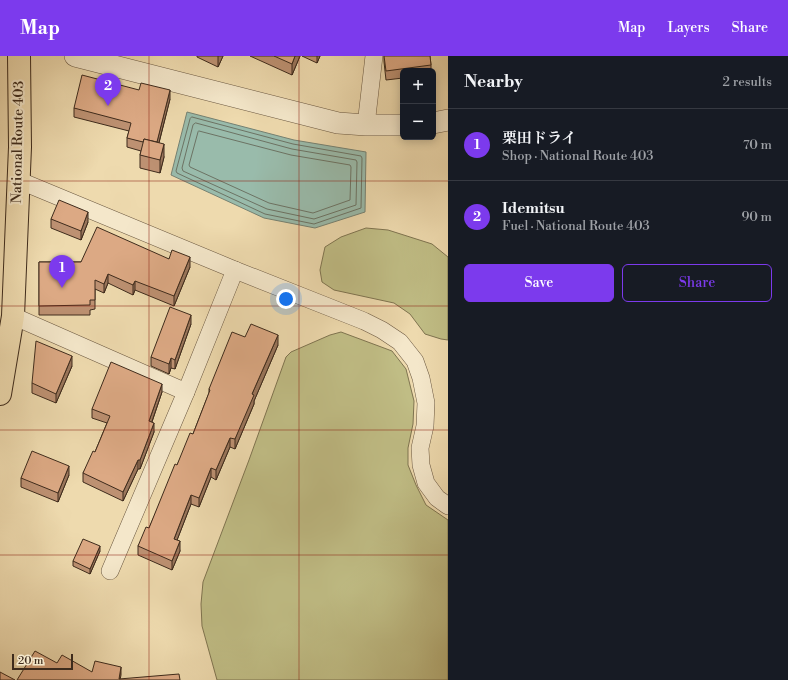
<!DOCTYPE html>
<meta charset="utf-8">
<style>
:root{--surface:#171b24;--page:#20242c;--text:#f1f3f6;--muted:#9ea1a6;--line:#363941;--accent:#7c3aed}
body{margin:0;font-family:"Libre Bodoni","Noto Serif JP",serif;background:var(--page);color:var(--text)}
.controls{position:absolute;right:12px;top:12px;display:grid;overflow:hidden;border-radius:6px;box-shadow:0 2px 10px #0003}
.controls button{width:36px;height:36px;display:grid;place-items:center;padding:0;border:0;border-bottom:1px solid var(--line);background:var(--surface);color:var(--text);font:20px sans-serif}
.scale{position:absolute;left:12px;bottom:10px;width:61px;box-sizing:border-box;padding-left:4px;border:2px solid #3e2b1c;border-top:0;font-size:11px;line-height:14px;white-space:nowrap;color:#3e2b1c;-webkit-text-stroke:3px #f4e7ca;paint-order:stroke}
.you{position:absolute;left:286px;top:243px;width:14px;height:14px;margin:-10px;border:3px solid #fff;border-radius:50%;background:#1a73e8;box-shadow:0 0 0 6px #1a73e833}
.badge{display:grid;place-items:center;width:26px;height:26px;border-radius:50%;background:var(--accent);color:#fff;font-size:13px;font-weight:700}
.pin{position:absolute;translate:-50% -33px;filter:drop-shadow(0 1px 2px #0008)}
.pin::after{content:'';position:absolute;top:21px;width:14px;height:12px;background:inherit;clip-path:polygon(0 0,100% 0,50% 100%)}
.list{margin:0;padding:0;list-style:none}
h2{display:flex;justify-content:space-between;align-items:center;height:52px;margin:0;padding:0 16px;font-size:17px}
h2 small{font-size:13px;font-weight:400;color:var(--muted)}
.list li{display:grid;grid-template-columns:26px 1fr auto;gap:12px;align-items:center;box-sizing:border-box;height:72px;padding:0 16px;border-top:1px solid var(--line)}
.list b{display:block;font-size:15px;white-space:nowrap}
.list p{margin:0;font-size:13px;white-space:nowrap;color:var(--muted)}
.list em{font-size:13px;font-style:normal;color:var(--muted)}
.actions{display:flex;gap:8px;padding:12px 16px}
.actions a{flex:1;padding:9px 0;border:1px solid var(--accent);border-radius:6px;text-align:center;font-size:14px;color:var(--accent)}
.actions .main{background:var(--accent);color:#fff}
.map{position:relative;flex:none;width:448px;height:624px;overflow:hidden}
header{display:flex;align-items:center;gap:24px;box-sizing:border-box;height:56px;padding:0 20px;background:var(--accent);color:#fff}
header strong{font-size:19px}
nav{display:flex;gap:22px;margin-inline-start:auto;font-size:14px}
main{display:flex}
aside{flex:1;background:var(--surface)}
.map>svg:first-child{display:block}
.green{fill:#c0bd85;stroke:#7f7450}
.water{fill:#99bbab;stroke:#758172}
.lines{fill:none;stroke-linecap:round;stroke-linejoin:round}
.shore{stroke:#6c7364;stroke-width:1}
.minor-casing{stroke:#6a5740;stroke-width:18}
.tertiary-casing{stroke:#6a5740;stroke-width:22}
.trunk-casing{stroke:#3e2b1c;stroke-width:24}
.minor{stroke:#f4e7ca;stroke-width:17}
.tertiary{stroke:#f4e7ca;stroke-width:21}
.trunk{stroke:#eedaae;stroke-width:22}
.wall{fill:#bd9172;stroke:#3e2b1c}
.shaded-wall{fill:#9a765c;stroke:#3e2b1c}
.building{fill:#dca984;stroke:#3e2b1c}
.grid{fill:none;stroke:#8f2418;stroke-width:1;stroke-opacity:0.55}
.labels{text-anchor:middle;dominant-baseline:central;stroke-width:4;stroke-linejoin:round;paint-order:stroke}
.street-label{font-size:14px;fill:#3e2b1c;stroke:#f4e7ca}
</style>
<header>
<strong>Map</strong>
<nav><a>Map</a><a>Layers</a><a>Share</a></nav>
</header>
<main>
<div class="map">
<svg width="448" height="624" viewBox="0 0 448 624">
<rect width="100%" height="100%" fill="#eedaae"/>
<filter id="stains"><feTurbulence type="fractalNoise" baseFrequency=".005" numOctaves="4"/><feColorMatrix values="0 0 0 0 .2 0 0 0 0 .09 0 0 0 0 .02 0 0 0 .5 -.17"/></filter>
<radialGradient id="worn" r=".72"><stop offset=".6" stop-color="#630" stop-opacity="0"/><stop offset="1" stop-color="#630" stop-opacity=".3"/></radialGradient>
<g class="green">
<polygon points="366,172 388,174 432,188 448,201 448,284 441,283 425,278 410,258 394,247 334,234 322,226 320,214 325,191 341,181"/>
<polygon points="341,276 392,295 406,313 414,345 413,368 408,392 408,409 416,429 426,449 448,464 448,624 217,624 202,570 201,548 203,526 249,404 286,301 291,296 330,279"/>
</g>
<polygon class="water" points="187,56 294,84 366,96 365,156 315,172 264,162 171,119"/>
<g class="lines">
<g class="shore">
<polygon points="192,61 293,88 361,100 362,102 361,152 314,168 265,158 177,117 176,115 190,63"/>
<polygon points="196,67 292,93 356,104 357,106 356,149 314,163 267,153 183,115 182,112 193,69"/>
<polygon points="199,75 291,99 350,109 351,111 350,144 313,157 269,147 190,111 189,109 198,76"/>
</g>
<defs>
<g id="minor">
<polyline points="366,69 374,0"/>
<polyline points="18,124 235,214 364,265 382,274 400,286 415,305 421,322 426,347 425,370 420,392 421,409 426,427 437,442 448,450"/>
<polyline points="13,260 186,336"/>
<polyline points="110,515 186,336 235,214"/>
</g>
<g id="tertiary">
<polyline points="75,0 338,67 366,69 403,69"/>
<polyline points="433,67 448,64"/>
</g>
<polyline id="trunk" points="0,338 13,260 20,91 19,0"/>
</defs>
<use href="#minor" class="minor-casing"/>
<use href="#tertiary" class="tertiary-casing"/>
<use href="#trunk" class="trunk-casing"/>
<use href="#minor" class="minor"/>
<use href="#tertiary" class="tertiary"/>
<use href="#trunk" class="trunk"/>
</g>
<g class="wall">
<polygon points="197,0 223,0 218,11 197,1"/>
<polygon points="250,0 300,0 292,19"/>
<polygon points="302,0 320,0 317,7"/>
<polygon points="384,0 430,0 431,9 431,15 403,15 403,22 386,24 384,6"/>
<polygon points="170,43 159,87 164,101 160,117 140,112 140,99 141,95 127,91 127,82 129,75 74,61 74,52"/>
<polygon points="51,163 88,166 81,184 51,172"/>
<polygon points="169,203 190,211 174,250 135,234 133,239 108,227 104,237 95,233 95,253 90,254 90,259 39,259 39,206 81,206"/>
<polygon points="191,268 175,313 171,312 169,318 151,310 151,301"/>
<polygon points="245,281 278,289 254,345 254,348 235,393 230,391 216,424 211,421 199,451 191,448 177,484 180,495 172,514 138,499 138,490 149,472 177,409 193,378 209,337 209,333"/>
<polygon points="72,310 56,347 32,337 32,327"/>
<polygon points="162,336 152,366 154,376 140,413 138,413 123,445 83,426 83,417 95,396 107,367 92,362 92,353"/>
<polygon points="69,419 58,446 21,431 21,422"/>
<polygon points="100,495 90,518 73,510 73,505"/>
</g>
<g class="shaded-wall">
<polygon points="218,0 223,0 218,11"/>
<polygon points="295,0 300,0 292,19 292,8"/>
<polygon points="317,0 320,0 317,7"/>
<polygon points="170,34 170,43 156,98 156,89"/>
<polygon points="164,88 164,101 160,117 160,104"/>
<polygon points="88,156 88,166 81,184 81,175"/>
<polygon points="190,201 190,211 174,250 174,240"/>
<polygon points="108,218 108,227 104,237 104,228"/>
<polygon points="135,225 135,234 133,239 133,229"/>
<polygon points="191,259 191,268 175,313 175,304"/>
<polygon points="278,279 278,289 254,345 254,348 235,393 235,383 252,338"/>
<polygon points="72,300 72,310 56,347 56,338"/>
<polygon points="171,302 171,312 169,318 169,308"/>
<polygon points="162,328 162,336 149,374 149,365"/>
<polygon points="154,367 154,376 140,413 140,404"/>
<polygon points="230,382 230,391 216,424 216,414"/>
<polygon points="138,404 138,413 123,445 123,436"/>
<polygon points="69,410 69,419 58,446 58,437"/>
<polygon points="211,412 211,421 199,451 199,442"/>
<polygon points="191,439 191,448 174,492 174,483"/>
<polygon points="180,485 180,495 172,514 172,505"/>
<polygon points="100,490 100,495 90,518 90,513"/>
<polygon points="121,611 121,619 120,624 119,624"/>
</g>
<g class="building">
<polygon points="274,0 295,0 292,8"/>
<polygon points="384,0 430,0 431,9 386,15"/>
<polygon points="82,19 139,34 141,27 170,34 157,86 144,83 143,86 127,82 131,67 74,52"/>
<polygon points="144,83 164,88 160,104 140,99"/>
<polygon points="59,144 88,156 81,175 51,163"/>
<polygon points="97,171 169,203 172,194 190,201 174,240 135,225 133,229 108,218 104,228 95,224 95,244 90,244 90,249 39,250 39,206 81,206"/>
<polygon points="170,251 191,259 175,304 171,302 169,308 151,301"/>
<polygon points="251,268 278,279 252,338 254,339 235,383 230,382 216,414 211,412 199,442 191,439 174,483 180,485 172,505 138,490 146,471 149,472 175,408 177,409 190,377 193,378 210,334 209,333 232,276 245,281"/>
<polygon points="36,285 72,300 56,338 32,327"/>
<polygon points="111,306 162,328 149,365 154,367 140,404 138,404 123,436 83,417 93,395 95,396 110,360 92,353"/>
<polygon points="32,395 69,410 58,437 21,422"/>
<polygon points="83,483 100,490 90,513 73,505"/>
<polygon points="35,595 57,607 62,599 92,616 95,605 121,611 119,623 179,618 180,624 17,624"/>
<polygon points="0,616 15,624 0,624"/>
</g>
<path class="grid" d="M149 0V624M299 0V624M0 125H448M0 250H448M0 374H448M0 499H448"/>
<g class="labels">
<g class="street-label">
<text transform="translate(18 86) rotate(-89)">National Route 403</text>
</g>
</g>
<rect width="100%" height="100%" filter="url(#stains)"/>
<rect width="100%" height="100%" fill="url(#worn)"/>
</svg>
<div class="controls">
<button>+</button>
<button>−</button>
</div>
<div class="scale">20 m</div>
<div class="you"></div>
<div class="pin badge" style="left:62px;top:232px">1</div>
<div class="pin badge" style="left:108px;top:50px">2</div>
</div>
<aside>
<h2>Nearby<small>2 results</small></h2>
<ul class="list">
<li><span class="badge">1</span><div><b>栗田ドライ</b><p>Shop · National Route 403</p></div><em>70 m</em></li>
<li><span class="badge">2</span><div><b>Idemitsu</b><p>Fuel · National Route 403</p></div><em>90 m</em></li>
</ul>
<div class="actions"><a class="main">Save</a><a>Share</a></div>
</aside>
</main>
